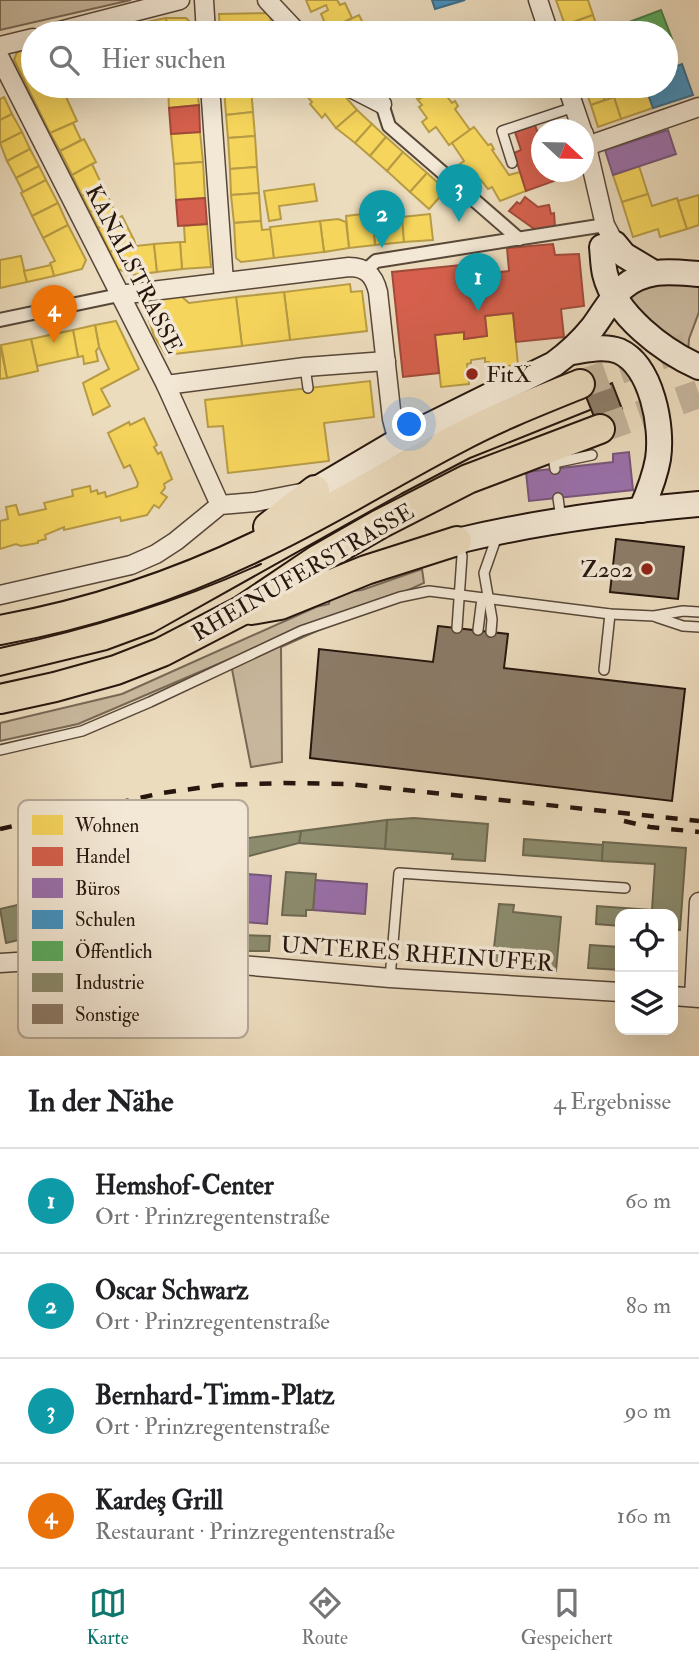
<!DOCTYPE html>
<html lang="de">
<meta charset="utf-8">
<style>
:root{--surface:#fff;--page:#f6f6f6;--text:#202124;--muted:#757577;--line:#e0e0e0;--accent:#0f766e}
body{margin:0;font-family:"IM FELL Double Pica",serif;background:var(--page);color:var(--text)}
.controls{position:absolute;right:21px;bottom:21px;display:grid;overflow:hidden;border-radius:14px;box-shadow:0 7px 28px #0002}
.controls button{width:63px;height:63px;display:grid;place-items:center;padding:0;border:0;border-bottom:2px solid var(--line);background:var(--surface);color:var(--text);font:35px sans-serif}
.compass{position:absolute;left:531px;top:119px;width:63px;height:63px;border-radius:50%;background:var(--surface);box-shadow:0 7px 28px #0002;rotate:112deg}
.you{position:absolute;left:410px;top:425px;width:24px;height:24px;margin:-18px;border:5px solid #fff;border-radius:50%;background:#1a73e8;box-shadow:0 0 0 10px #1a73e833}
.badge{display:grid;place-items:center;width:46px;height:46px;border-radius:50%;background:var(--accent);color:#fff;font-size:23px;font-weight:700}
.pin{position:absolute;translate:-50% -58px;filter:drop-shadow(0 2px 4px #0008)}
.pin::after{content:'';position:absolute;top:37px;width:24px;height:21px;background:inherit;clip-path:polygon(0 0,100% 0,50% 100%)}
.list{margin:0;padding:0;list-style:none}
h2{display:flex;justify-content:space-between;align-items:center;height:91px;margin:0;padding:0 28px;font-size:30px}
h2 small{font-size:23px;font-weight:400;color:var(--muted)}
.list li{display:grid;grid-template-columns:46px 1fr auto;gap:21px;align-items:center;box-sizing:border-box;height:105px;padding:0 28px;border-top:2px solid var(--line)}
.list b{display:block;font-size:26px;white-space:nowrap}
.list p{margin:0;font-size:23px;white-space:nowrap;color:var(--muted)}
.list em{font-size:23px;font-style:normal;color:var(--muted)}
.icon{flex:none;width:38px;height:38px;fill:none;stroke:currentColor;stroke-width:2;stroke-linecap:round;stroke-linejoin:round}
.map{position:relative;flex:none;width:699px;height:1056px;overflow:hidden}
.search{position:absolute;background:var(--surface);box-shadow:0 7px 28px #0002;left:21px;right:21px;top:21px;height:77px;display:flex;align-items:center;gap:18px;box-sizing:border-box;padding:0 24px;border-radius:38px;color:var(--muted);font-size:26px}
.sheet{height:511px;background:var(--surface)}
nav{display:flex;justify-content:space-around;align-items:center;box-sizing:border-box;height:98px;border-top:2px solid var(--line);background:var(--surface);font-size:19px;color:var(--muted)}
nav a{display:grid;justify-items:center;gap:4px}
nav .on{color:var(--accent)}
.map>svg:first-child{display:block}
.green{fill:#cabaa0;stroke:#786856;stroke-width:2}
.homes{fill:#f6d55c;stroke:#b79b44;stroke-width:2}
.shops{fill:#d6604d;stroke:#a14a3a;stroke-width:2}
.offices{fill:#9970ab;stroke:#76557c;stroke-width:2}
.schools{fill:#4393c3;stroke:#3a6d8c;stroke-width:2}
.public{fill:#5aae61;stroke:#4a8048;stroke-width:2}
.industry{fill:#8c8c6e;stroke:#6d6851;stroke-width:2}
.building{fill:#8c7c69;stroke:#25150d;stroke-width:2}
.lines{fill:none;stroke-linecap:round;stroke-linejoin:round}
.primary-tunnel{stroke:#c4b49b;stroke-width:28;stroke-dasharray:28 14;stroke-linecap:butt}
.service-casing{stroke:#574739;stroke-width:12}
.pedestrian-casing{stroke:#574739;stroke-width:16}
.minor-casing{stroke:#574739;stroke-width:21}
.secondary-casing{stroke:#25150d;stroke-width:28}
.primary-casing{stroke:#25150d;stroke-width:32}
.service{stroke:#f3e8d5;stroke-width:9}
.pedestrian{stroke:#f3e8d5;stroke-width:12}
.minor{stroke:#f3e8d5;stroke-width:18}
.secondary{stroke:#f3e8d5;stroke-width:24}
.primary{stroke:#ecdcbe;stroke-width:28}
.tram{stroke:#25150d;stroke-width:2}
.rail{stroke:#25150d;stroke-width:4.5;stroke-dasharray:12 12;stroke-linecap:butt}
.poi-dot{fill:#8f2418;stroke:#f3e8d5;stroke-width:2.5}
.labels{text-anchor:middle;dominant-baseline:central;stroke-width:7;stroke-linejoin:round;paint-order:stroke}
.street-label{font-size:23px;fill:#25150d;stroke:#f3e8d5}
.poi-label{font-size:23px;fill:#25150d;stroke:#f3e8d5;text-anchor:start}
.key{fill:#f3e8d5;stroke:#b5a999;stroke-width:2}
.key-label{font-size:19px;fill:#25150d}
</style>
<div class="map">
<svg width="699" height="1056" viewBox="0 0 699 1056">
<rect width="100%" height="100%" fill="#ecdcbe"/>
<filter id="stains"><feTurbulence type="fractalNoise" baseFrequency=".00286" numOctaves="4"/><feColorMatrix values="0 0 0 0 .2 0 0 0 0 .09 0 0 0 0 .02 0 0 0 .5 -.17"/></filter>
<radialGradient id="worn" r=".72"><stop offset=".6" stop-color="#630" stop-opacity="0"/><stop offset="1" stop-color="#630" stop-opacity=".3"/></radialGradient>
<g class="green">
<polygon points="0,0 131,0 0,30"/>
<polygon points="655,282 699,285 699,312 689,339 688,353 626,301 630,292"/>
<polygon points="422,569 424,583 281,647 282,762 251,767 230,659 78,724 0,741 0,723 122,694 316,607 329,604 330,594 362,590"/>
</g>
<g class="homes">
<polygon points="306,0 337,0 340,5 345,3 352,18 328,30 321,14 328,10 326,5 311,12"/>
<polygon points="556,0 588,0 593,15 565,25"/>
<polygon points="271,13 270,33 220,33 219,14"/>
<polygon points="359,15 368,33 337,33 334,27"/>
<polygon points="593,15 599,33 567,33 565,25"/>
<polygon points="166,18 168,33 145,33 142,23"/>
<polygon points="166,18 186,18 192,24 193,33 168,33"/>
<polygon points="142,23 145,33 124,33 123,27"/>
<polygon points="33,48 33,86 61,86 77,121 50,133 14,60 17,52"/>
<polygon points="168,86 197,86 199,105 169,108"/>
<polygon points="305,86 336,86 357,110 336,128 325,114 322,118 310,104 312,102 301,89"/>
<polygon points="416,86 439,86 418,100 412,92 418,88"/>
<polygon points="439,86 452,103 455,101 458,106 455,109 470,130 449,145 436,127 429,132 422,122 427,118 419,107 422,105 418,100"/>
<polygon points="584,86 613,86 614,88 602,92 605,100 591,105"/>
<polygon points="624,86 645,86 653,108 621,119 613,95 626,91"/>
<polygon points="251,87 253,112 226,115 224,89"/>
<polygon points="4,97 12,114 0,120 0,99"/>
<polygon points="614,97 621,119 598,127 591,105"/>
<polygon points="357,110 372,124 355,143 336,128"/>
<polygon points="253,112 255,136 228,138 226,115"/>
<polygon points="12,114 22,132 0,143 0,120"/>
<polygon points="73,123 81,140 60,151 50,133"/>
<polygon points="372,124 386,137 370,156 355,143"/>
<polygon points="474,127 488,145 491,144 494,149 492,150 509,175 520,172 526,191 500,201 492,187 488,189 481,180 478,183 469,171 464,175 457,166 464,161 452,143"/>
<polygon points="22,132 30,149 7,161 0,143"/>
<polygon points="200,132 203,162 174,164 171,134"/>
<polygon points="255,136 257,167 230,169 228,138"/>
<polygon points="386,137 403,152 387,171 370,156"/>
<polygon points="84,139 96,162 72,175 60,151"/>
<polygon points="30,149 39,166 16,178 7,161"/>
<polygon points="403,152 427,173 410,192 387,171"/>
<polygon points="203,162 205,198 176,200 174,164"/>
<polygon points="92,164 102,185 82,196 72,175"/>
<polygon points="39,166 46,180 23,192 16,178"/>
<polygon points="639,166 648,194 622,202 613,175"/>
<polygon points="257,167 259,193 231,195 230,169"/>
<polygon points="427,173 446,190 429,209 410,192"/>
<polygon points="46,180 58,203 32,216 21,193"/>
<polygon points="314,184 317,201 279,206 281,219 269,221 264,191"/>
<polygon points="102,185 110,201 90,212 82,196"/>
<polygon points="259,193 261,221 234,223 231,195"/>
<polygon points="648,194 652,206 677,198 687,229 660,237 658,229 633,237 622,202"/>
<polygon points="699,195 699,225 687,229 678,201"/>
<polygon points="110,201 118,218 98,228 90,212"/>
<polygon points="58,203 68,225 43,238 32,216"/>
<polygon points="402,210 404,242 375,245 372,213"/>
<polygon points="372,213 375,245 349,248 346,216"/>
<polygon points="430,214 433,240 404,242 402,217"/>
<polygon points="122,216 134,240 110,252 98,228"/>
<polygon points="338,219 346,222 349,248 324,252 320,221"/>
<polygon points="261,221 262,230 271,229 274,258 241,262 236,258 234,223"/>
<polygon points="320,221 324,252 274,258 270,227"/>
<polygon points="207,224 211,267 182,269 180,242 185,242 184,226"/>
<polygon points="68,225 86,260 82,269 54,276 50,263 55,261 43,238"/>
<polygon points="134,240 136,246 154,244 157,272 132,275 118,269 110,252"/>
<polygon points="180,242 182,269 157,272 154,244"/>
<polygon points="21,256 27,282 0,288 0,260"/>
<polygon points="51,265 54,276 27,282 24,271"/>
<polygon points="350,284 351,292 362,291 367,331 290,340 284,292"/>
<polygon points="284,292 290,340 242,346 236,297"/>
<polygon points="181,296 189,303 236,297 242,346 166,355 154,336 147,314 161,297"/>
<polygon points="513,313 518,365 490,368 489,362 485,362 485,358 471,360 471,363 467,364 469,384 441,387 435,335 464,332 464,339 487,336 485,316"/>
<polygon points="116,321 139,369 101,389 110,406 93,415 83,383 109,369 99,347 95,325"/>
<polygon points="95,325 99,347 96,351 98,361 84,364 83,356 78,357 73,330"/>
<polygon points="73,330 78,357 37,366 31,339"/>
<polygon points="31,339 38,371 7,378 1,345"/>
<polygon points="0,345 7,378 0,379"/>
<polygon points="370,381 374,417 324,423 329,461 228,473 223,426 208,427 205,400"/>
<polygon points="144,418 157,445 154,447 158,454 161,452 172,479 164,484 165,488 161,493 167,497 159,508 154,505 147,515 121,521 120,517 64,530 64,527 45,535 46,539 38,541 38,543 21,546 16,544 0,549 0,521 8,519 6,507 16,505 19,515 46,509 44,503 73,496 72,490 90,486 91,492 97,490 98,494 105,492 106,497 137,487 138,483 130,465 124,468 108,433 129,422 130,425"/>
</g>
<g class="shops">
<polygon points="199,105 200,132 171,134 169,108"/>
<polygon points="535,125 542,145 542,172 550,172 554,181 526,191 514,153 521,150 515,132"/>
<polygon points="525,197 538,207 549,205 551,214 554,213 555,227 537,231 509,211 517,202 520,204"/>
<polygon points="205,198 207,224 178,226 176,200"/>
<polygon points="553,244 555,255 579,254 584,306 561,309 564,337 516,342 513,313 485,316 487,336 464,339 464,332 435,335 439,373 403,377 392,272 461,265 464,276 509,271 507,248"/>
</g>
<g class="offices">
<polygon points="668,130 676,154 613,175 605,150"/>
<polygon points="629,452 633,490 529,501 526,472 613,462 613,454"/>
<polygon points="226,872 271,876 267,924 222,920"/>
<polygon points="315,880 367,884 365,914 313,910"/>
</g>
<g class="schools">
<polygon points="432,0 465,0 435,9"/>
<polygon points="682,64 693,95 653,108 645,86 666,86 666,70"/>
</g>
<polygon class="public" points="661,10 672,39 666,41 666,33 624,33 621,25"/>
<g class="industry">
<polygon points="414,818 488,824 485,861 452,859 453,854 385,849 387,820"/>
<polygon points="387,820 385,849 299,843 301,831"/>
<polygon points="301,831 299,843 195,870 189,846"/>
<polygon points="524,839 603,845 602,861 523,855"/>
<polygon points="603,842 686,848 680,930 673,930 673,914 620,914 620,926 596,924 597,906 652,910 655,864 602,861"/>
<polygon points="286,872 316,874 313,910 306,910 306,916 282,915"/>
<polygon points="48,898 56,931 6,943 0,909"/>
<polygon points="499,904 514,905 513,912 561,917 556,971 492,965"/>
<polygon points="236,935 270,936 269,951 235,951"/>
<polygon points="590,945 620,947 620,970 588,968"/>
</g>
<g class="building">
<polygon points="612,383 622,409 595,419 585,394"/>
<polygon points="616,539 684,547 678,599 610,592"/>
<polygon points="438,626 508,634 504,668 685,689 672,801 310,758 319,649 433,662"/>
</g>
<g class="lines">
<g class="primary-tunnel">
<polyline points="580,384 699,342"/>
<polyline points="600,429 699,394"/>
</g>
<defs>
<g id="service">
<polyline points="512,163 502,131 574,107"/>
<polyline points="305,367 308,388"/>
<polyline points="555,469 554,463 592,455"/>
<polyline points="558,498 561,519"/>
<polyline points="656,617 683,626 699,627"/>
<polyline points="457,628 462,556 458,543"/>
<polyline points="478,630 482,598"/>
<polyline points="491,632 492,619 484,573 497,536"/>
<polyline points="604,670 610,614"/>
<polyline points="0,750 82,731 150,702 301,631 400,597 429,591 610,614 654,616 683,611 699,612"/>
<polyline points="390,978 399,873 625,888"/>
</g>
<g id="pedestrian">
<polyline points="382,104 389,126 519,239"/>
<polyline points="366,270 376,261 605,225"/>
<polyline points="0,320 119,295"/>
</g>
<g id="minor">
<polyline points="204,0 206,33"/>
<polyline points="267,0 298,33"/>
<polyline points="538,0 549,33"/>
<polyline points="52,33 180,0"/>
<polyline points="0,46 33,38"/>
<polyline points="0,58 166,385 220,505"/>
<polyline points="210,86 224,282"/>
<polyline points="347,86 382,104"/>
<polyline points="567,86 582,130"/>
<polyline points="584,134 605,225 615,244"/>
<polyline points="587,146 699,107"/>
<path d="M119 295 349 267C366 267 374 275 378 292L392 419 398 441"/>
<polyline points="166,385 305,367 386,361"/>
<polyline points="0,595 131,565 156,554 176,541 220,505 255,502 306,492"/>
<polyline points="0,963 127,955 390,978 620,992"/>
<polyline points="673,996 699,998"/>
<polyline points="694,997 699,902"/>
</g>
<g id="secondary">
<polyline points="615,244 624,255 654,273"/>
<path d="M602 247C603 256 603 266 605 274 615 315 663 351 699 367"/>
<path d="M571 352C586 350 604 345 619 351 652 366 663 427 658 459 655 476 648 494 641 510"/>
<path d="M315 490 398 441 554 364C569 353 581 342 593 327 612 301 619 279 656 273 670 271 685 273 699 274"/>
<path d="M457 541C536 522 618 511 699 504"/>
</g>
<g id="primary">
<polyline points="268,527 315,490"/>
<polyline points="251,610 280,605 366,570 457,541"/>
<path d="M0 630C88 614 176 585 257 546 326 514 390 473 458 438 497 417 538 401 580 384"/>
<polyline points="0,699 55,687 116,670 162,652 241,611 317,560 380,524 468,479 600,429"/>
</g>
</defs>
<use href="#service" class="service-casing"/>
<use href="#pedestrian" class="pedestrian-casing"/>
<use href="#minor" class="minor-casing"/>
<use href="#secondary" class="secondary-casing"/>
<use href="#primary" class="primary-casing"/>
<use href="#service" class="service"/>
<use href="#pedestrian" class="pedestrian"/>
<use href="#minor" class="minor"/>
<use href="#secondary" class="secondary"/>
<use href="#primary" class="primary"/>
<g class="tram">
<path d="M0 648C90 629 177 602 261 564"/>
<polyline points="0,676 107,650 153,633 401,494 470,458 590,410"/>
</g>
<g class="rail">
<polyline points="624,821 650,827 699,832"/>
<polyline points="0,829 162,793 220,785 284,783 349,784 699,821"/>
</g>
</g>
<g class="poi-dot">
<circle cx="472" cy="374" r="7"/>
<circle cx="647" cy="569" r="7"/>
</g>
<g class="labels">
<g class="street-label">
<text transform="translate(134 269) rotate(63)">KANALSTRASSE</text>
<text transform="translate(303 572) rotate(-30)">RHEINUFERSTRASSE</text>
<text transform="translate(417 954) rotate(4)">UNTERES RHEINUFER</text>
</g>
<g class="poi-label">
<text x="486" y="374">FitX</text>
<text x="633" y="569" text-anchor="end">Z202</text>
</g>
</g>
<rect x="18" y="800" width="230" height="238" rx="10" class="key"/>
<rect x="32" y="815" width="31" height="20" fill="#f6d55c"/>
<rect x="32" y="847" width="31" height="19" fill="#d6604d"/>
<rect x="32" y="878" width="31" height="20" fill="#9970ab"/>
<rect x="32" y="910" width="31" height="19" fill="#4393c3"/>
<rect x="32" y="941" width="31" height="20" fill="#5aae61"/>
<rect x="32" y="973" width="31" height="19" fill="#8c8c6e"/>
<rect x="32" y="1004" width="31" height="20" fill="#8c7c69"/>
<g class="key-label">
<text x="75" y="832">Wohnen</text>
<text x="75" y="863">Handel</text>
<text x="75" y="895">Büros</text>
<text x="75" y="926">Schulen</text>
<text x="75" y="958">Öffentlich</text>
<text x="75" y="989">Industrie</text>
<text x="75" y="1021">Sonstige</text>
</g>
<rect width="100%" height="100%" filter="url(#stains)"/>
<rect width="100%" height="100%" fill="url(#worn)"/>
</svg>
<div class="controls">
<button><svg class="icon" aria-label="locate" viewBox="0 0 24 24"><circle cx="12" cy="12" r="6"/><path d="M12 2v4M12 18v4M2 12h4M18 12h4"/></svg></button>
<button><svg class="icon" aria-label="layers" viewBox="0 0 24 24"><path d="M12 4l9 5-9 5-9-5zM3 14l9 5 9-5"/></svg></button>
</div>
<svg class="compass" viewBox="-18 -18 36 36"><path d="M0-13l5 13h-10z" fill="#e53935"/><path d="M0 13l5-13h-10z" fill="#757577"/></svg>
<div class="you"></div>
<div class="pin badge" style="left:478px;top:311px;background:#0f9aa8">1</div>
<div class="pin badge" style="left:382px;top:248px;background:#0f9aa8">2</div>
<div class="pin badge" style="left:459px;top:222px;background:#0f9aa8">3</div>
<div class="pin badge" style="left:54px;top:343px;background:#e8710a">4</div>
<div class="search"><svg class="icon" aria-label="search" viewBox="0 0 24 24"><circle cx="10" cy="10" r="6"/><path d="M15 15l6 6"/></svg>Hier suchen</div>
</div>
<section class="sheet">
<h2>In der Nähe<small>4 Ergebnisse</small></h2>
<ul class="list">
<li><span class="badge" style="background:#0f9aa8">1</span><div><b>Hemshof-Center</b><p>Ort · Prinzregentenstraße</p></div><em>60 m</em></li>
<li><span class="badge" style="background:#0f9aa8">2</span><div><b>Oscar Schwarz</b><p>Ort · Prinzregentenstraße</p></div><em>80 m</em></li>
<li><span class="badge" style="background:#0f9aa8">3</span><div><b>Bernhard-Timm-Platz</b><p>Ort · Prinzregentenstraße</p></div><em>90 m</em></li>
<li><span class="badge" style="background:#e8710a">4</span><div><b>Kardeş Grill</b><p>Restaurant · Prinzregentenstraße</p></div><em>160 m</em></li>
</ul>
</section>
<nav>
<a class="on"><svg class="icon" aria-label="map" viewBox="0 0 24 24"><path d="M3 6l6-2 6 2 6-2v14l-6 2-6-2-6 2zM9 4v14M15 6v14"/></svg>Karte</a>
<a><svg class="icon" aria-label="directions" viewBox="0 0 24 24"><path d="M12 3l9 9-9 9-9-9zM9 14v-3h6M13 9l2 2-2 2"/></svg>Route</a>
<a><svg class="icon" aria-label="saved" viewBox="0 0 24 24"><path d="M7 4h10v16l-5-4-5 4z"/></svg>Gespeichert</a>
</nav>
